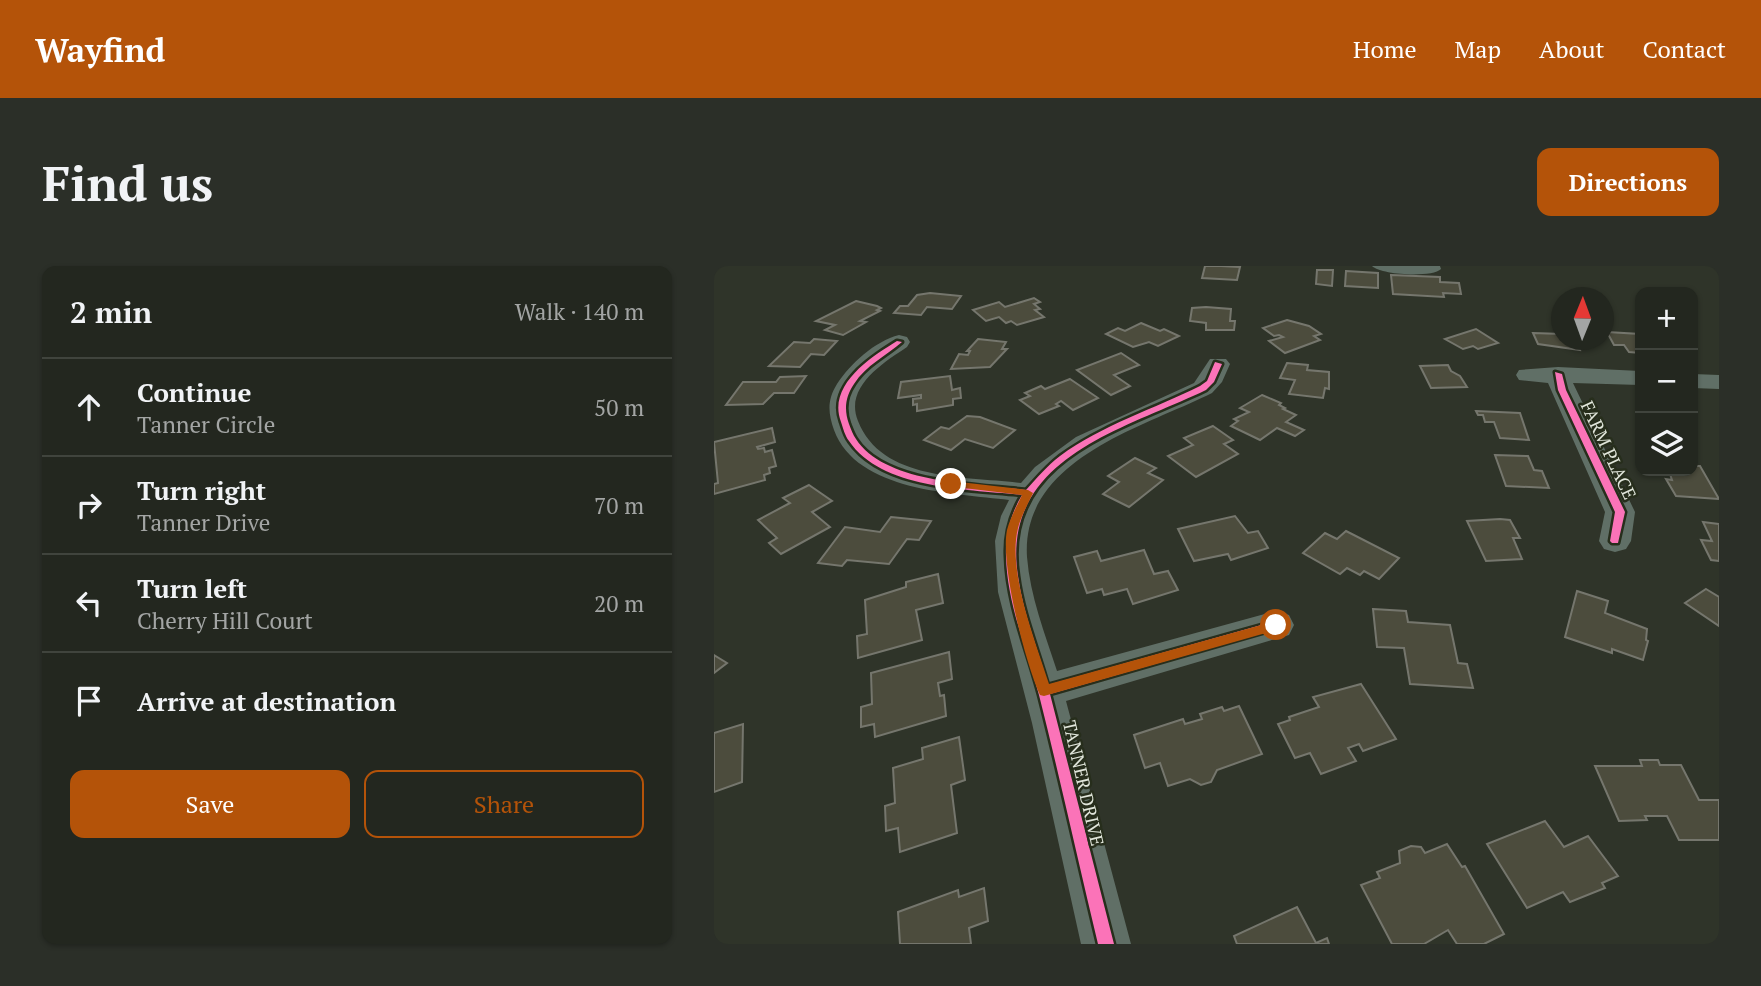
<!DOCTYPE html>
<meta charset="utf-8">
<style>
:root{--surface:#23271f;--page:#2b2f28;--text:#f1f3f6;--muted:#a3a5a4;--line:#40443d;--accent:#b45309}
body{margin:0;font-family:"PT Serif",serif;background:var(--page);color:var(--text)}
.controls{position:absolute;right:21px;top:21px;display:grid;overflow:hidden;border-radius:14px;box-shadow:0 2px 5px #0004}
.controls button{width:63px;height:63px;display:grid;place-items:center;padding:0;border:0;border-bottom:2px solid var(--line);background:var(--surface);color:var(--text);font:35px sans-serif}
.compass{position:absolute;left:837px;top:21px;width:63px;height:63px;border-radius:50%;background:var(--surface);box-shadow:0 2px 5px #0004;rotate:1deg}
.stop{position:absolute;width:21px;height:21px;margin:-16px;border:5px solid #b45309;border-radius:50%;background:#fff}
.stop.end{background:#b45309;border-color:#fff;box-shadow:0 2px 7px #0008}
.list{margin:0;padding:0;list-style:none}
h2{display:flex;justify-content:space-between;align-items:center;height:91px;margin:0;padding:0 28px;font-size:30px}
h2 small{font-size:23px;font-weight:400;color:var(--muted)}
.list li{display:grid;grid-template-columns:46px 1fr auto;gap:21px;align-items:center;box-sizing:border-box;height:98px;padding:0 28px;border-top:2px solid var(--line)}
.list b{display:block;font-size:26px;white-space:nowrap}
.list p{margin:0;font-size:23px;white-space:nowrap;color:var(--muted)}
.list em{font-size:23px;font-style:normal;color:var(--muted)}
.actions{display:flex;gap:14px;padding:21px 28px}
.actions a{flex:1;padding:16px 0;border:2px solid var(--accent);border-radius:14px;text-align:center;font-size:24px;color:var(--accent)}
.actions .main{background:var(--accent);color:#fff}
.icon{flex:none;width:38px;height:38px;fill:none;stroke:currentColor;stroke-width:2;stroke-linecap:round;stroke-linejoin:round}
.map{position:relative;flex:none;width:1005px;height:678px;overflow:hidden;border-radius:14px}
header{display:flex;align-items:center;gap:42px;box-sizing:border-box;height:98px;padding:0 35px;background:var(--accent);color:#fff}
header strong{font-size:33px}
nav{display:flex;gap:38px;margin-inline-start:auto;font-size:24px}
.intro{display:flex;align-items:center;justify-content:space-between;box-sizing:border-box;height:168px;padding:0 42px}
h1{margin:0;font-size:49px}
.button{padding:18px 32px;border-radius:14px;background:var(--accent);color:#fff;font-size:24px;font-weight:700}
main{display:flex;gap:42px;padding:0 42px}
aside{flex:1;background:var(--surface);border-radius:14px;box-shadow:0 2px 5px #0004}
.map>svg:first-child{display:block}
.building{fill:#4c4c3d;stroke:#75766d;stroke-width:2}
.lines{fill:none;stroke-linecap:round;stroke-linejoin:round}
.minor{fill:#606f66;fill-rule:evenodd}
.cycleway-casing{stroke:#272e1c;stroke-width:5}
.cycleway{fill:#fb73b8;fill-rule:evenodd}
.route{fill:#b45309}
.labels{text-anchor:middle;dominant-baseline:central;stroke-width:5;stroke-linejoin:round;paint-order:stroke}
.street-label{font-size:18px;fill:#e1e6db;stroke:#272e1c}
</style>
<header>
<strong>Wayfind</strong>
<nav><a>Home</a><a>Map</a><a>About</a><a>Contact</a></nav>
</header>
<div class="intro"><h1>Find us</h1><a class="button">Directions</a></div>
<main>
<aside>
<h2>2 min<small>Walk · 140 m</small></h2>
<ul class="list">
<li><svg class="icon" aria-label="ahead" viewBox="0 0 24 24"><path d="M12 20V5M6 11l6-6 6 6"/></svg><div><b>Continue</b><p>Tanner Circle</p></div><em>50 m</em></li>
<li><svg class="icon" aria-label="right" viewBox="0 0 24 24"><path d="M7 20v-9h11M14 6l5 5-5 5"/></svg><div><b>Turn right</b><p>Tanner Drive</p></div><em>70 m</em></li>
<li><svg class="icon" aria-label="left" viewBox="0 0 24 24"><path d="M17 20v-9H6M10 6l-5 5 5 5"/></svg><div><b>Turn left</b><p>Cherry Hill Court</p></div><em>20 m</em></li>
<li><svg class="icon" aria-label="arrive" viewBox="0 0 24 24"><path d="M6 21V4h12l-3 4 3 4H6"/></svg><div><b>Arrive at destination</b></div></li>
</ul>
<div class="actions"><a class="main">Save</a><a>Share</a></div>
</aside>
<div class="map">
<svg width="1005" height="678" viewBox="0 0 1005 678">
<rect width="100%" height="100%" fill="#2f3429"/>
<g class="building">
<polygon points="491,0 507,0 526,1 523,14 488,12"/>
<polygon points="603,4 619,4 618,20 602,18"/>
<polygon points="632,5 664,7 664,22 631,20"/>
<polygon points="677,9 726,11 726,16 745,17 747,28 729,27 730,31 679,28"/>
<polygon points="216,27 247,30 238,43 213,41 207,49 180,47 186,40 194,40 203,29"/>
<polygon points="320,32 326,36 320,38 326,43 321,44 330,51 303,59 297,55 292,57 285,51 272,55 259,44 285,36 291,41"/>
<polygon points="142,35 163,40 167,42 163,44 166,45 146,55 152,56 129,69 111,64 121,59 102,55"/>
<polygon points="492,41 517,43 516,55 521,55 520,64 492,64 492,57 476,55 478,42"/>
<polygon points="573,54 595,60 607,68 600,70 606,74 571,87 555,75 569,71 565,69 560,70 549,62"/>
<polygon points="427,57 446,65 450,63 465,70 444,80 435,76 419,81 392,68 404,62 411,65"/>
<polygon points="762,63 784,77 764,83 759,80 749,83 731,73"/>
<polygon points="893,66 926,68 926,87 915,86 910,79 900,79"/>
<polygon points="819,67 848,68 848,74 863,74 866,84 824,78"/>
<polygon points="100,73 123,75 110,89 97,88 86,101 55,100 80,76 96,77"/>
<polygon points="264,73 292,76 288,83 293,83 276,101 237,103 245,88 254,89 256,85 253,85"/>
<polygon points="407,87 425,99 400,109 416,120 397,129 363,104"/>
<polygon points="573,97 594,99 593,104 615,106 615,123 611,122 609,132 575,128 581,114 566,112"/>
<polygon points="734,99 737,105 746,110 753,121 717,122 706,100"/>
<polygon points="92,110 80,127 60,127 49,138 12,139 29,116 62,116 66,111"/>
<polygon points="236,110 238,124 246,122 247,132 239,133 239,139 203,145 203,138 199,139 199,133 207,132 207,129 184,132 187,116"/>
<polygon points="356,113 384,132 359,144 347,135 342,138 345,140 325,148 306,134 316,130 311,127 327,120 331,123"/>
<polygon points="548,129 567,137 565,139 571,142 569,143 582,149 572,156 590,164 581,170 563,162 546,174 517,160 524,155 520,153 535,146 526,142"/>
<polygon points="762,145 806,147 815,174 786,172 780,156 771,156 769,149 764,149"/>
<polygon points="253,150 266,151 301,164 279,182 251,173 237,184 210,174 227,161 235,163"/>
<polygon points="499,160 519,174 510,178 524,188 482,211 454,190 479,179 470,172"/>
<polygon points="58,162 61,176 43,181 44,183 50,182 51,186 58,184 62,200 55,202 56,207 50,209 51,214 0,228 0,218 4,217 0,176"/>
<polygon points="781,189 814,190 820,204 828,205 835,222 792,220"/>
<polygon points="421,192 442,202 434,207 449,214 415,241 389,228 405,216 394,210"/>
<polygon points="979,200 986,200 1005,233 962,230 952,213 958,214 955,205 979,205"/>
<polygon points="95,219 118,235 98,246 116,261 67,288 55,277 63,272 44,254 76,237 69,232"/>
<polygon points="521,250 534,267 544,265 554,282 517,294 514,288 480,295 464,263"/>
<polygon points="177,251 217,255 205,274 193,273 175,298 133,294 128,300 104,297 131,261 166,266"/>
<polygon points="786,253 796,254 806,272 799,272 808,293 772,295 753,255"/>
<polygon points="989,256 1005,258 1005,295 997,294 987,274 998,275"/>
<polygon points="632,265 685,292 665,313 650,305 646,309 633,302 626,308 589,287 611,267 623,273"/>
<polygon points="430,284 440,308 454,305 464,324 419,338 413,323 390,329 388,323 373,327 360,291 383,285 387,295"/>
<polygon points="224,308 229,337 202,344 208,374 144,392 143,370 153,368 151,334 192,321 192,316"/>
<polygon points="992,323 1005,331 1005,360 971,337"/>
<polygon points="863,325 894,335 891,347 933,363 932,374 934,375 929,394 898,383 898,387 851,371"/>
<polygon points="659,343 692,345 694,356 736,359 744,397 753,398 759,422 696,418 690,382 663,381"/>
<polygon points="235,386 238,413 224,417 226,430 230,429 232,450 161,471 160,458 147,461 147,441 158,438 157,407"/>
<polygon points="0,389 13,397 0,407"/>
<polygon points="647,418 682,473 649,485 645,478 634,482 642,495 607,508 596,487 581,492 564,458 576,454 575,451 605,441 599,431"/>
<polygon points="525,440 548,488 503,504 497,516 487,519 476,513 454,520 446,497 431,502 420,469 469,453 471,458 488,453 486,448 508,441 510,445"/>
<polygon points="29,458 28,516 0,526 0,467"/>
<polygon points="245,471 251,514 237,519 243,567 186,586 184,562 172,565 171,540 181,537 179,502 209,493 208,482"/>
<polygon points="926,494 944,494 946,499 967,499 985,534 1005,534 1005,574 965,574 953,550 931,550 933,554 905,555 881,500 928,500"/>
<polygon points="831,555 850,581 874,570 904,610 888,617 891,622 856,636 849,626 813,642 773,578"/>
<polygon points="733,578 748,601 751,600 790,668 770,678 743,678 734,664 710,678 678,678 647,619 666,612 663,606 686,597 685,585 697,580 707,581 711,587"/>
<polygon points="270,622 274,655 255,662 257,678 186,678 184,646 244,624 245,631"/>
<polygon points="583,641 602,677 613,672 615,678 523,678 520,670"/>
</g>
<g class="lines">
<g class="minor">
<path d="M658 0H726L727 3C718 12 667 9 658 0Z"/>
<path d="M185 69 193 71 196 76 193 81C169 97 130 121 144 155 168 216 252 210 307 217L321 201 362 171 480 117 496 93H512L516 98 508 116 498 127C428 162 307 193 313 291 316 330 331 368 343 405L562 345 575 349 580 359 575 369 352 435 417 678H367L318 457 284 326 281 275 287 250 295 234C240 227 143 226 120 164 114 147 113 134 123 118 136 98 161 75 185 69Z"/>
<polygon points="844,101 926,105 926,119 859,117 921,246 917,275 912,283 901,286 890,283 885,275 891,246 834,117 805,114 802,109 805,104"/>
<polygon points="979,108 1005,109 1005,123 979,122"/>
</g>
<defs>
<g id="cycleway">
<path d="M183 75 188 76C172 90 152 99 140 118 131 131 130 144 135 158 137 163 139 169 142 173 171 218 263 218 312 224 323 212 333 200 346 190 388 159 440 143 486 120L493 115 501 96 508 98 500 116 492 124C409 164 286 192 304 310 309 348 324 383 334 419L562 355 566 356 567 359 566 362 562 363 336 428 400 678H384C364 595 346 512 325 429 313 383 293 338 292 290 291 269 297 247 308 229 255 223 168 224 135 175 131 170 129 162 127 156 113 119 157 91 183 75Z"/>
<polygon points="841,106 848,108 852,124 911,246 904,277 898,277 896,275 901,246 844,124"/>
</g>
</defs>
<use href="#cycleway" class="cycleway-casing"/>
<use href="#cycleway" class="cycleway"/>
</g>
<path class="route" d="M237 215 314 224 319 227C314 238 307 250 304 262 293 306 322 376 335 418L562 355 568 359 562 364 330 430 326 429C311 396 286 298 293 264 296 252 303 240 308 229L233 220 232 218Z"/>
<g class="labels">
<g class="street-label">
<text transform="translate(895 184) rotate(65)">FARM PLACE</text>
<text transform="translate(370 517) rotate(77)">TANNER DRIVE</text>
</g>
</g>
</svg>
<div class="controls">
<button>+</button>
<button>−</button>
<button><svg class="icon" aria-label="layers" viewBox="0 0 24 24"><path d="M12 4l9 5-9 5-9-5zM3 14l9 5 9-5"/></svg></button>
</div>
<svg class="compass" viewBox="-18 -18 36 36"><path d="M0-13l5 13h-10z" fill="#e53935"/><path d="M0 13l5-13h-10z" fill="#a3a5a4"/></svg>
<div class="stop" style="left:562px;top:359px"></div>
<div class="stop end" style="left:237px;top:218px"></div>
</div>
</main>
